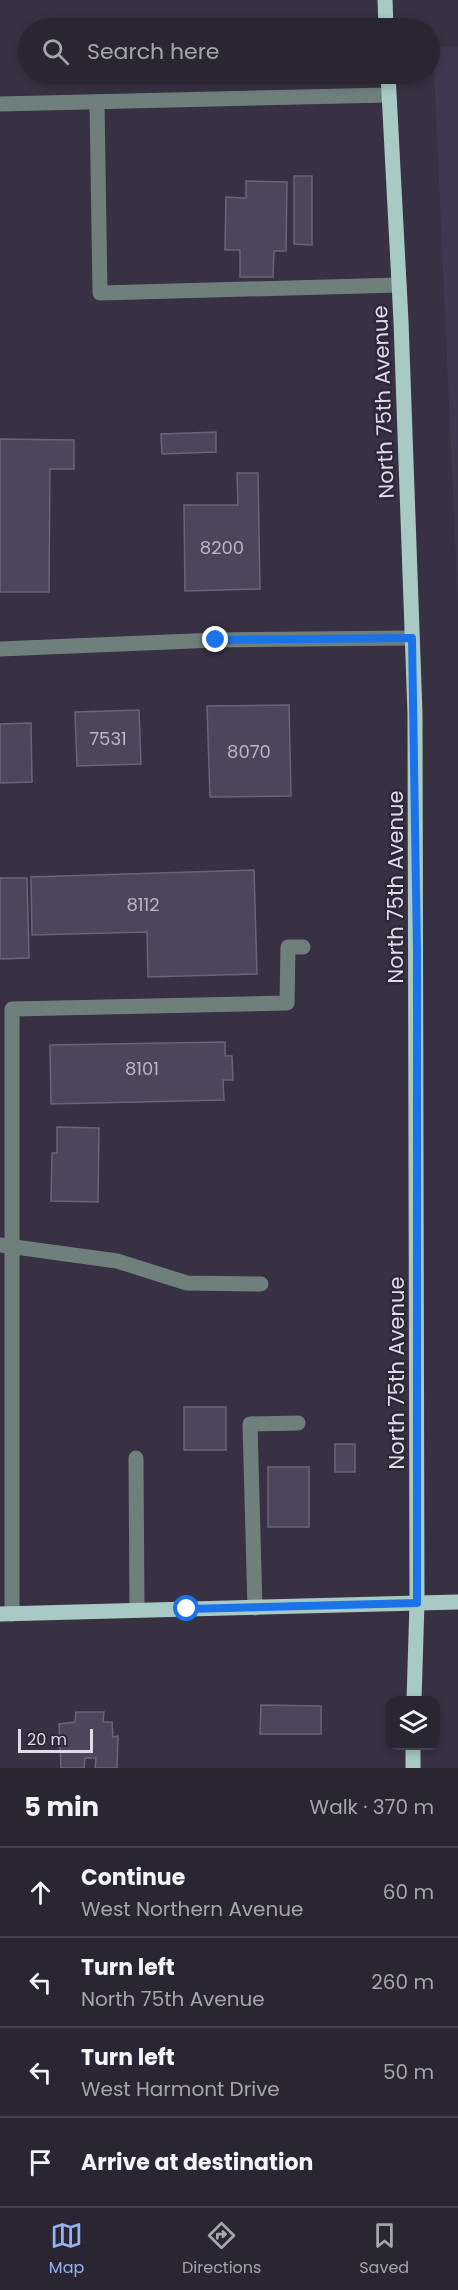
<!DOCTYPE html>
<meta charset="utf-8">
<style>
:root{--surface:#292532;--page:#312d3a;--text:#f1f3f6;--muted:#a5a5ac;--line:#45424d;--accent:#95b2f1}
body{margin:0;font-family:Poppins,sans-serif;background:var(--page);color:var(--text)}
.controls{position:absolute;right:18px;bottom:18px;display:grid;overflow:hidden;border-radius:12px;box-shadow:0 3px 9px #0003}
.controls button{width:54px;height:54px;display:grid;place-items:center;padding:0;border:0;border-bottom:2px solid var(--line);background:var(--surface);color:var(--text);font:30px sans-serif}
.scale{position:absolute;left:18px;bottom:15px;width:75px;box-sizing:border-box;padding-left:6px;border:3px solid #dfdbe7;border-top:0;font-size:16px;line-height:21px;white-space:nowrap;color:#dfdbe7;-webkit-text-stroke:4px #2d2739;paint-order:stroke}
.stop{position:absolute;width:18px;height:18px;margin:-14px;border:4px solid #1a73e8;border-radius:50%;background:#fff}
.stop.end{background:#1a73e8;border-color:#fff;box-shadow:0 2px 6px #0008}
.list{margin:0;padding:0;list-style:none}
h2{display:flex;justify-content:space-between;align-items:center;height:78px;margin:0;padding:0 24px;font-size:26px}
h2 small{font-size:20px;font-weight:400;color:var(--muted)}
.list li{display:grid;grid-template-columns:39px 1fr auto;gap:18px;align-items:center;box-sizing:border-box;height:90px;padding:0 24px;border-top:2px solid var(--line)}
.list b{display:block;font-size:22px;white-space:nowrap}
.list p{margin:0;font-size:20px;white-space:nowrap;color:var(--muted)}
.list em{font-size:20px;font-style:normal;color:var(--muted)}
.icon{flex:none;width:33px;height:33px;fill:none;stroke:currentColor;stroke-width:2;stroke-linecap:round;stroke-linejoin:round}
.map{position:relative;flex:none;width:458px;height:1768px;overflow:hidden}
.search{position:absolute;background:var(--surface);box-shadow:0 3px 9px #0003;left:18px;right:18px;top:18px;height:66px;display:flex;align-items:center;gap:15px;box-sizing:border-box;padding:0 21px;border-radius:33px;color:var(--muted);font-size:22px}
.sheet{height:438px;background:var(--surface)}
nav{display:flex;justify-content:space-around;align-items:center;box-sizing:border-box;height:84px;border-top:2px solid var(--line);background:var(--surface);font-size:16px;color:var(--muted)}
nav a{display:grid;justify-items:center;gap:3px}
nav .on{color:var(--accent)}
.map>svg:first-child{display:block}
.built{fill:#403851}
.building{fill:#4d465a;stroke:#6b6479;stroke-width:1.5}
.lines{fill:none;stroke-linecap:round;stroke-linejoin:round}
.minor{stroke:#6f7f7c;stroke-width:15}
.major{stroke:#a9cac4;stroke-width:15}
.route{stroke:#1a73e8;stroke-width:8}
.labels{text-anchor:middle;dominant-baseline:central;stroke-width:5;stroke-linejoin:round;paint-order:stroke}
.number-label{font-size:18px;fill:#bab6c4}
.street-label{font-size:21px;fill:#dfdbe7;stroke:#2d2739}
</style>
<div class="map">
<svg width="458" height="1768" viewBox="0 0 458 1768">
<rect width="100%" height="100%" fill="#373143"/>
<polygon class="built" points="458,46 458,604 433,48"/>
<g class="building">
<polygon points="294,176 312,176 312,245 294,244"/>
<polygon points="246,181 287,182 286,251 274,251 273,277 240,277 240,250 225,250 226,197 246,198"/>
<polygon points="216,432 216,452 162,454 161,434"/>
<polygon points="0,439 74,440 74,469 50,469 49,592 0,592"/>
<polygon points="237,473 258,473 260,589 185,591 184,505 238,505"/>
<polygon points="289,705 291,796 210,797 207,706"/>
<polygon points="139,710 141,764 77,766 75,712"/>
<polygon points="31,723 32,782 0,783 0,724"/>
<polygon points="254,870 257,974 148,977 147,932 32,935 31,877"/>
<polygon points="0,878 27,878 29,958 0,959"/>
<polygon points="225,1042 225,1056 232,1056 233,1080 223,1080 224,1100 51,1104 50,1045"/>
<polygon points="57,1127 99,1128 98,1202 51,1201 52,1153 57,1153"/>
<rect x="184" y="1407" width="42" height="43"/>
<rect x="335" y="1444" width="20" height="28"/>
<rect x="268" y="1467" width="41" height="60"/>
<polygon points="261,1705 321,1706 321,1734 260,1734"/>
<polygon points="76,1712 104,1712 103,1722 112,1722 113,1737 118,1736 117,1768 95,1768 96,1758 85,1758 84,1768 61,1768 59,1724 75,1722"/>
</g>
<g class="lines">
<g class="minor">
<polyline points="97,102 100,293 399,285"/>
<polyline points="0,104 388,95"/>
<polyline points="0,649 216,640 412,638"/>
<polyline points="0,1245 117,1261 187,1283 261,1284"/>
<polyline points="136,1458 137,1610"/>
<polyline points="255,1608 250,1424 298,1423"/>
<polyline points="12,1614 12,1009 287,1003 288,947 303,947"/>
</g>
<g class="major">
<polyline points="385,0 386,28"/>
<polyline points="388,74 401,321 415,714 417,1603 414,1700"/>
<polyline points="0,1614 458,1602"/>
<polyline points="413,1768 413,1746"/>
</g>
</g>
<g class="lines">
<polyline class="route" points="187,1609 417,1603 417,950 412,638 216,640"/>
</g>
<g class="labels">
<g class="number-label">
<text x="222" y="547">8200</text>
<text x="108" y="738">7531</text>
<text x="249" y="751">8070</text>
<text x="143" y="904">8112</text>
<text x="142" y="1068">8101</text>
</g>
<g class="street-label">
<text transform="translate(383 402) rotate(-92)">North 75th Avenue</text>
<text transform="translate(395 887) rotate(-90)">North 75th Avenue</text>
<text transform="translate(396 1373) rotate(-90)">North 75th Avenue</text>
</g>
</g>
</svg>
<div class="controls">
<button><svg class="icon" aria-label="layers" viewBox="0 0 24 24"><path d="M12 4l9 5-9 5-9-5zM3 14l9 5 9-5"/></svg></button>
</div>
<div class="scale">20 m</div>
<div class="stop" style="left:187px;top:1609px"></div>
<div class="stop end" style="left:216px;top:640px"></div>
<div class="search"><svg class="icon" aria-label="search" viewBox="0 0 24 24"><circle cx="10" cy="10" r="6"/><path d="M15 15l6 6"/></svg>Search here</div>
</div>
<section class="sheet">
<h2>5 min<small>Walk · 370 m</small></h2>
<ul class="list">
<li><svg class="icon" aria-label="ahead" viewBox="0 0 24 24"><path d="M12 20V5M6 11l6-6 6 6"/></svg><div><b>Continue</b><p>West Northern Avenue</p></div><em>60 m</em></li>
<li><svg class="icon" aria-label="left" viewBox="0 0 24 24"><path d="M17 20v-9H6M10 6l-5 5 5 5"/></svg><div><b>Turn left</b><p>North 75th Avenue</p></div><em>260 m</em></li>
<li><svg class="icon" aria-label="left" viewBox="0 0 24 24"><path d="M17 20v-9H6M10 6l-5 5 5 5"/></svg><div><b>Turn left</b><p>West Harmont Drive</p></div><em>50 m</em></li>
<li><svg class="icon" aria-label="arrive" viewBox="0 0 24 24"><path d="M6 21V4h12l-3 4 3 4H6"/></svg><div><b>Arrive at destination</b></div></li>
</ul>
</section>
<nav>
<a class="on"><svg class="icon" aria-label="map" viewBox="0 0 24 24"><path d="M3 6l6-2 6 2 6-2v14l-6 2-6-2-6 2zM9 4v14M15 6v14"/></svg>Map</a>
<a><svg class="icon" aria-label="directions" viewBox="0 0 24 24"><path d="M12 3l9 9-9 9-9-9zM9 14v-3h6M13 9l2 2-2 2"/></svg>Directions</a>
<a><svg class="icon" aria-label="saved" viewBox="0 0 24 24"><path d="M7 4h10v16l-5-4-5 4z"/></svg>Saved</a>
</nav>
